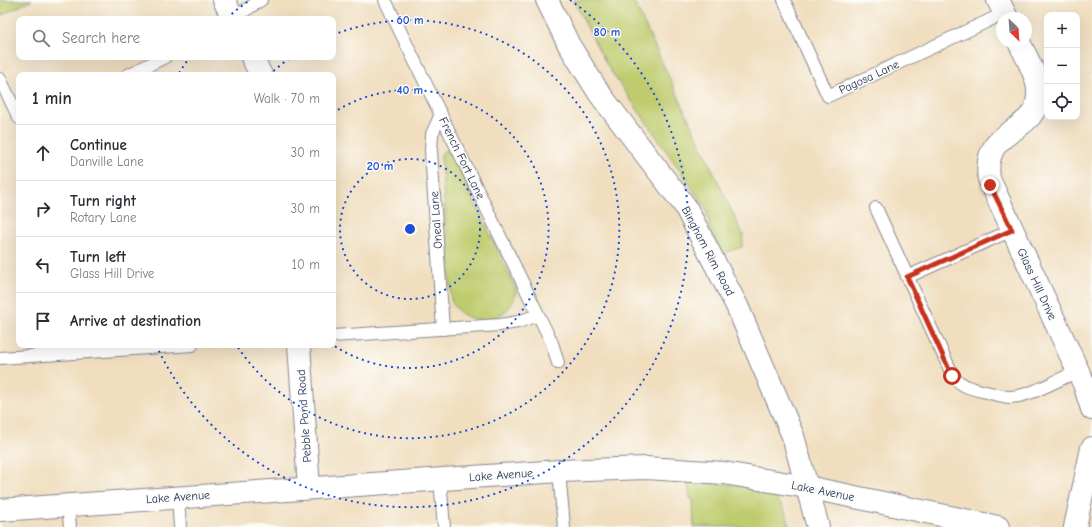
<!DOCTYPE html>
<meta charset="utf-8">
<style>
:root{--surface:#fff;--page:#f7f7f7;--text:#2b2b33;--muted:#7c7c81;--line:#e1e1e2}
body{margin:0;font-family:"Comic Neue",sans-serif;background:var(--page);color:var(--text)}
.controls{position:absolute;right:12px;top:12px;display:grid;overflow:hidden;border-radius:8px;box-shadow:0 4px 16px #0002}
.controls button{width:36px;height:36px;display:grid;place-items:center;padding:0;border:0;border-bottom:1px solid var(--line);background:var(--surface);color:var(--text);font:20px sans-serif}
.compass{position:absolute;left:996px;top:12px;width:36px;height:36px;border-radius:50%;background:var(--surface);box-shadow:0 4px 16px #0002;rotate:155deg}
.stop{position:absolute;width:12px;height:12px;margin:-9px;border:3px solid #c8321e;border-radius:50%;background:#fff}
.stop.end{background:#c8321e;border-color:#fff;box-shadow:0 1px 4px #0008}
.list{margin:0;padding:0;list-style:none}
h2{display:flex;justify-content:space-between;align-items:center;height:52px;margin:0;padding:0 16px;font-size:17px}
h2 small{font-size:13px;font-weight:400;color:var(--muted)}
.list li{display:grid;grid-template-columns:26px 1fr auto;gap:12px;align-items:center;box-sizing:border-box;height:56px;padding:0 16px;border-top:1px solid var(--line)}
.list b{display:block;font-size:15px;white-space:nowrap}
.list p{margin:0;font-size:13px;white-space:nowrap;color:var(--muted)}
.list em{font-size:13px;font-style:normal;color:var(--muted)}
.icon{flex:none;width:22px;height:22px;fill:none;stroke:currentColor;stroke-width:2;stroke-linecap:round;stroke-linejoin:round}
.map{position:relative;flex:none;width:1092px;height:527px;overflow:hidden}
.search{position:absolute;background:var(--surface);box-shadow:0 4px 16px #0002;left:16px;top:16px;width:320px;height:44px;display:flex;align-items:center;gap:10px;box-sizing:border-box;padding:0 14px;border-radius:8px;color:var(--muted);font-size:15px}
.panel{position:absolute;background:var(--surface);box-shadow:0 4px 16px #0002;left:16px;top:72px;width:320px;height:276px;border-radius:8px}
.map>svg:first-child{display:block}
.green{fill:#bfcc6e;stroke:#6d7e66}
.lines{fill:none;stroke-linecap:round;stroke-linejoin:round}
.service-casing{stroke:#86868e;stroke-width:14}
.minor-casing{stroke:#86868e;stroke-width:24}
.tertiary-casing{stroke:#86868e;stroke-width:24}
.service{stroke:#fff;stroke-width:12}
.minor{stroke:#fff;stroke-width:22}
.tertiary{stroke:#fff;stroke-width:22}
.route{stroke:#c8321e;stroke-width:5}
.ring{fill:none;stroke:#1d4ed8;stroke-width:2;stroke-dasharray:2 4}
.labels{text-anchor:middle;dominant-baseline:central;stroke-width:3;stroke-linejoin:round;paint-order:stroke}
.street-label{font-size:12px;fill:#1b2f5e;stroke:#fdfcf7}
.centre{fill:#1d4ed8;stroke:#fdfcf7;stroke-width:2}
.ring-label{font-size:12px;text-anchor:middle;font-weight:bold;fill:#1d4ed8;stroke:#fdfcf7;stroke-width:3;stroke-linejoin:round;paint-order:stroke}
</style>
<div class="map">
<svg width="1092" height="527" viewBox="0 0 1092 527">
<rect width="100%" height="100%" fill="#fdfcf7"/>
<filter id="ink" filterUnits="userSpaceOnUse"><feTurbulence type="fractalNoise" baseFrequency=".025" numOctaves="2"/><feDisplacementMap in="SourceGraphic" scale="8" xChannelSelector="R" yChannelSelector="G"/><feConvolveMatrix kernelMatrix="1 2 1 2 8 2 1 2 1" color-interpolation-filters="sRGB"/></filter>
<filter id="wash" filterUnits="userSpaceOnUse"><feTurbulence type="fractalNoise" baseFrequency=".012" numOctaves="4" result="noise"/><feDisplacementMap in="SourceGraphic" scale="16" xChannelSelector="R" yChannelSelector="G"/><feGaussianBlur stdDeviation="0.9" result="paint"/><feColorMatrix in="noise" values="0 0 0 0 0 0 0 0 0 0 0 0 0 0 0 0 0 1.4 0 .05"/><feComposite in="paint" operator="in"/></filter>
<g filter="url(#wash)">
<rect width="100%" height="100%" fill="#f0debf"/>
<g class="green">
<polygon points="0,0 32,0 0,16"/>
<polygon points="573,0 633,0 743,235 742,247 723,253 710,230 706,208 608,67"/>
<path d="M445 150 451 152 516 289C515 323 464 331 451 300L441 155Z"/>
<path d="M687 478C702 481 718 483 733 485 765 489 782 493 790 527H694L693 499H690Z"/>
</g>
</g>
<g filter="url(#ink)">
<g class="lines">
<defs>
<g id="service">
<polyline points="385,0 552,343 558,363"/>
<polyline points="784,0 828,96 1005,13"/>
<polyline points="232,19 261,0"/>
<polyline points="128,75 165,57"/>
<polyline points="0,79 19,118"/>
<polyline points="441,114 432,134 431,151 443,329"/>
<path d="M876 208 953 376C961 386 970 388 982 391 991 393 1000 396 1009 397 1030 397 1059 379 1078 371"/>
<polyline points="907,277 1012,230"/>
<polyline points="333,336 500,325 518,322 538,315"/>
<polyline points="0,358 192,345"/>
<polyline points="559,471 564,527"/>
<polyline points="440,479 444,527"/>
<polyline points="178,497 180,527"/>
<polyline points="68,505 70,527"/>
</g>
<g id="minor">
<polyline points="224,0 233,19"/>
<polyline points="998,0 1007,18"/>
<path d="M1019 42C1026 57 1037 74 1038 90 1041 137 981 123 989 179L1084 384 1092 409"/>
<polyline points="252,57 261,75"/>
<polyline points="299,345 309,488"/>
<polyline points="0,510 559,471 646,468 724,473 807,487 998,527"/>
<polyline points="1075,527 1092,448"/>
</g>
<polyline id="tertiary" points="547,0 569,45 599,93 685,206 737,306 793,436 818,527"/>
</defs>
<use href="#service" class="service-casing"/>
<use href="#minor" class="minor-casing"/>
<use href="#tertiary" class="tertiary-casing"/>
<use href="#service" class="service"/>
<use href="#minor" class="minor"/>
<use href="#tertiary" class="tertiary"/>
</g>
</g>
<g class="lines" filter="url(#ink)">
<polyline class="route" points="952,376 907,277 1012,230 990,185"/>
</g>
<g class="ring">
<circle cx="410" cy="229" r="70"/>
<path d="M333 113A139 139 0 1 1 333 345"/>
<path d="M269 75A209 209 0 0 1 290 58M333 35A209 209 0 1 1 237 346"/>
<path d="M179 73A279 279 0 0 1 190 57M227 18A279 279 0 0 1 250 0M570 0A279 279 0 1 1 157 347"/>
</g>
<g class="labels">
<g class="street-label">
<text transform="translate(869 77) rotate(-25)">Pagosa Lane</text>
<text transform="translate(462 158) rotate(64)">French Fort Lane</text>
<text transform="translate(436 220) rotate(-94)">Oneal Lane</text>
<text transform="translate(708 251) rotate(62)">Bingham Rim Road</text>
<text transform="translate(1037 284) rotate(65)">Glass Hill Drive</text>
<text transform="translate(304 416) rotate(-94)">Pebble Pond Road</text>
<text transform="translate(501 475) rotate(-4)">Lake Avenue</text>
<text transform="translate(823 491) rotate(11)">Lake Avenue</text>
<text transform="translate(178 497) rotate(-4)">Lake Avenue</text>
</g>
</g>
<circle cx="410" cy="229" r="6" class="centre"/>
<g class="ring-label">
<text x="410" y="24">60 m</text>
<text x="607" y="36">80 m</text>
<text x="410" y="94">40 m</text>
<text x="380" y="170">20 m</text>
</g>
</svg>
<div class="controls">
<button>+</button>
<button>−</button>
<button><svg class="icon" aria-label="locate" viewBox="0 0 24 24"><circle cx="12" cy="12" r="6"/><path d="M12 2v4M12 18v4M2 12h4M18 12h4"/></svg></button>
</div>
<svg class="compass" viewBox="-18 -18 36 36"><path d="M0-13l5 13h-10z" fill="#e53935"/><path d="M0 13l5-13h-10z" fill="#7c7c81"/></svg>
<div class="stop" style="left:952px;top:376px"></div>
<div class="stop end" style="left:990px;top:185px"></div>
<div class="search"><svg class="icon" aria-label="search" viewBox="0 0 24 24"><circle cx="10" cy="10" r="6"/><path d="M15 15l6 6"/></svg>Search here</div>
<section class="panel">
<h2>1 min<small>Walk · 70 m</small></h2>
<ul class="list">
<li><svg class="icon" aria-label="ahead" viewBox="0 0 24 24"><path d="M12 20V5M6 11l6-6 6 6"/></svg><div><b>Continue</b><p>Danville Lane</p></div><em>30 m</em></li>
<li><svg class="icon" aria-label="right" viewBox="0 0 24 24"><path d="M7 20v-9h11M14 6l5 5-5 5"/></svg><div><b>Turn right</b><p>Rotary Lane</p></div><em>30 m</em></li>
<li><svg class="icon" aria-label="left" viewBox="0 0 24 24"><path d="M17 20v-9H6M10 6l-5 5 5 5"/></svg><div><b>Turn left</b><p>Glass Hill Drive</p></div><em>10 m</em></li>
<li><svg class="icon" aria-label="arrive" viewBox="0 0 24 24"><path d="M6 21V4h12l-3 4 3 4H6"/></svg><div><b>Arrive at destination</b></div></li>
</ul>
</section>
</div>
